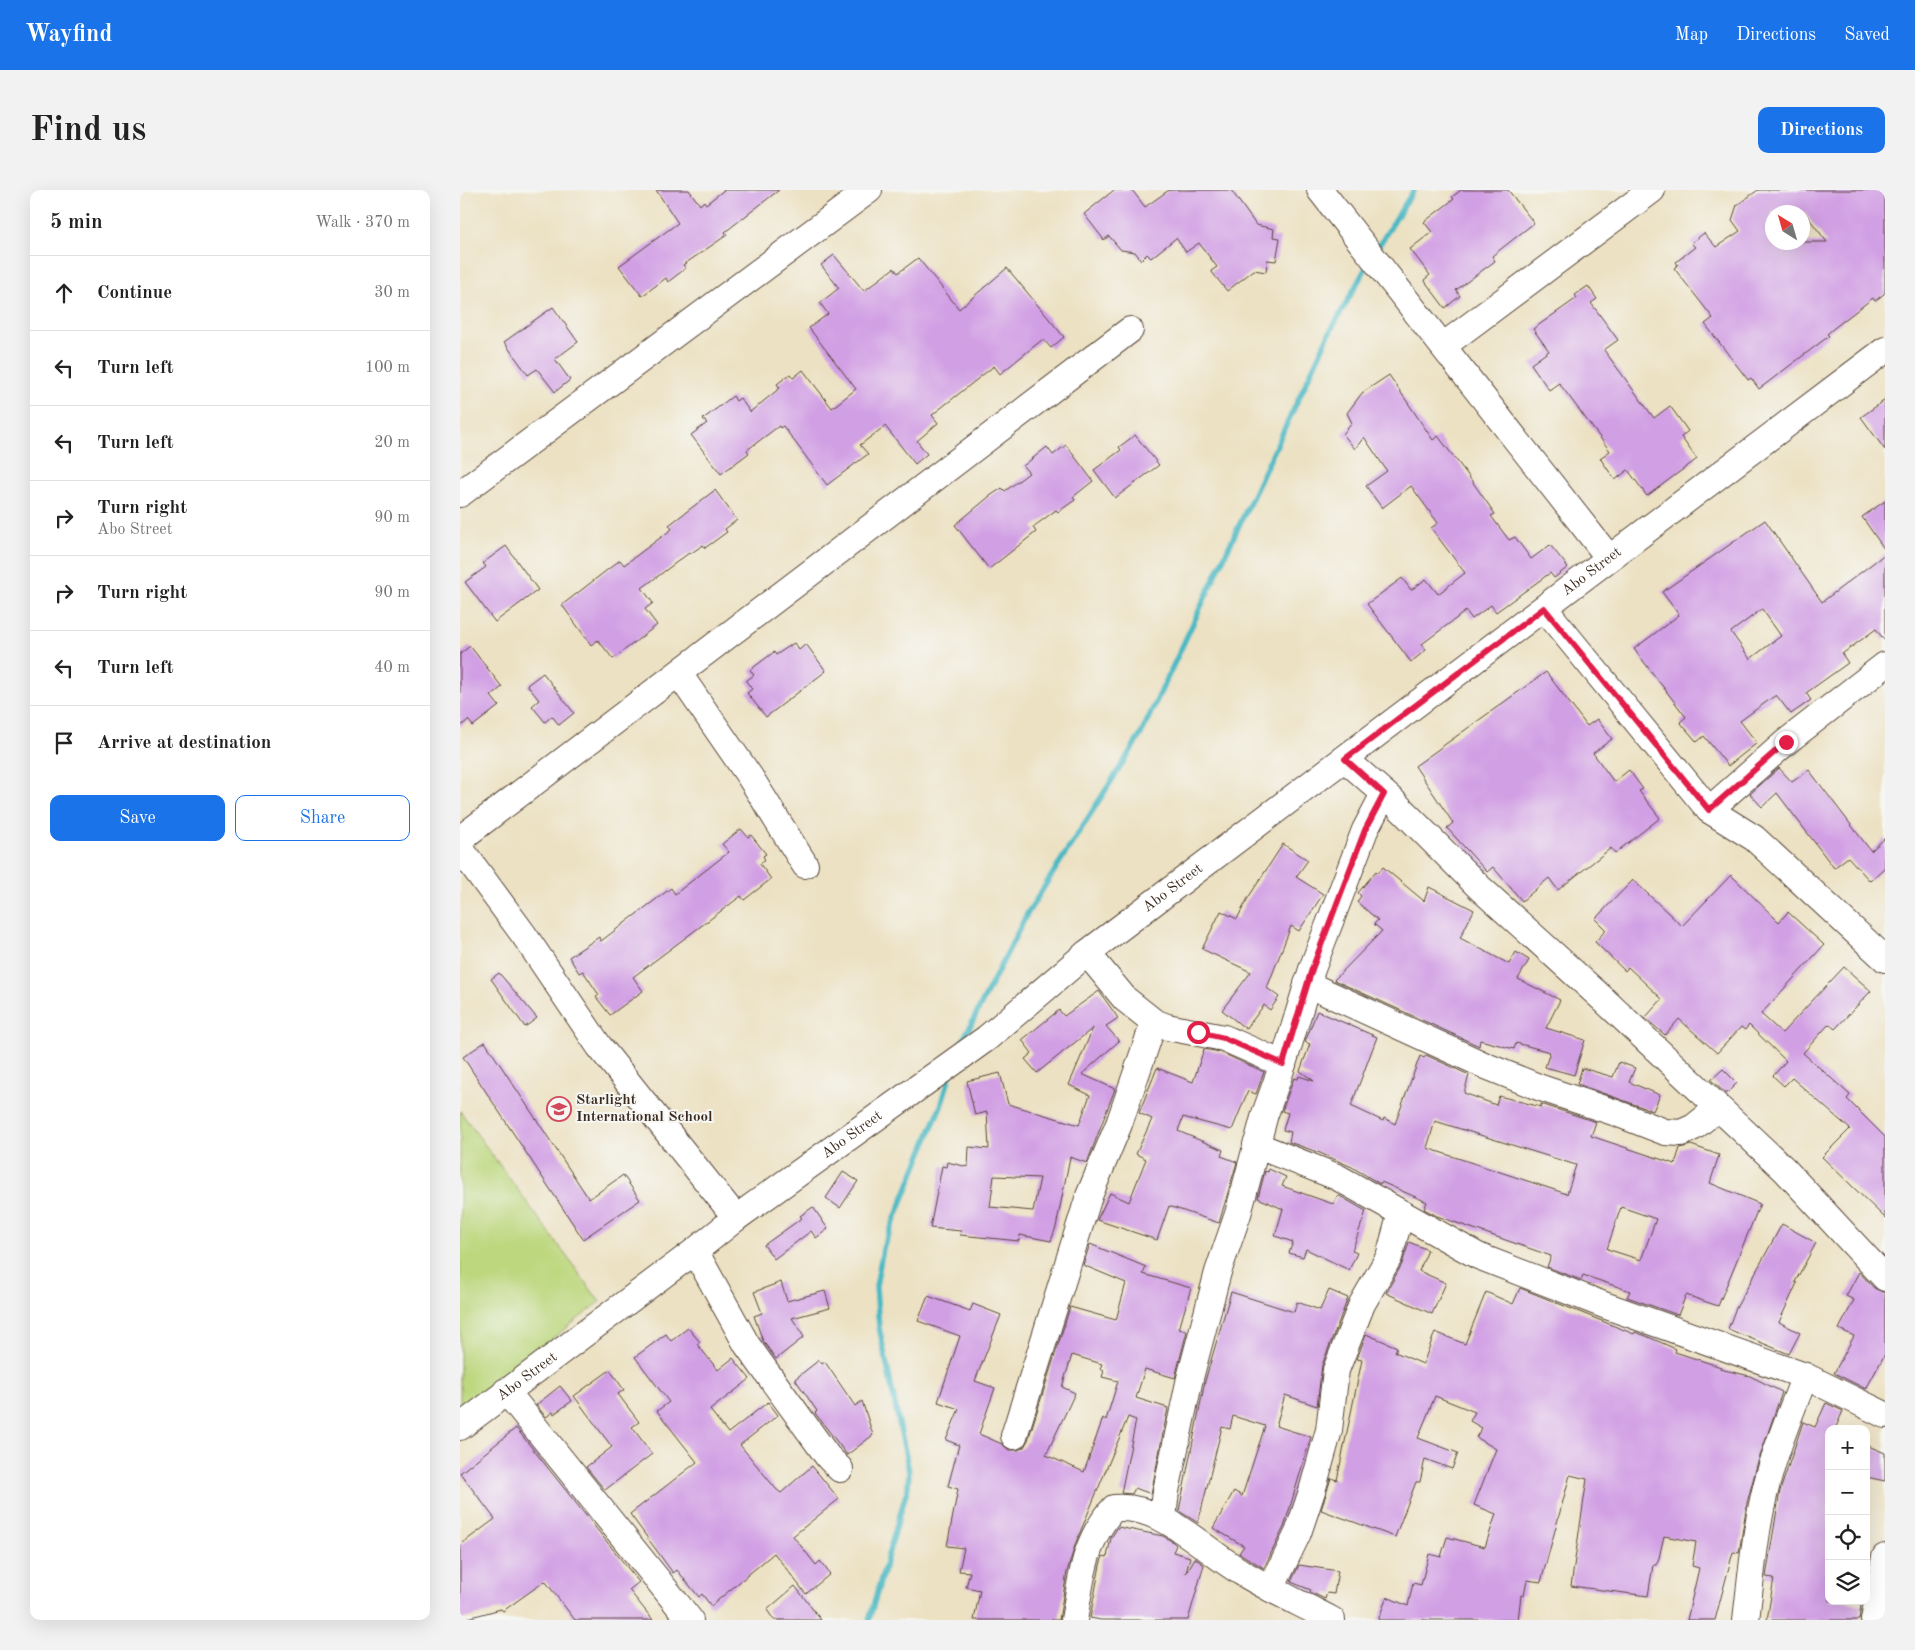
<!DOCTYPE html>
<meta charset="utf-8">
<style>
:root{--surface:#fff;--page:#f2f2f2;--text:#222;--muted:#767676;--line:#e0e0e0;--accent:#1a73e8}
body{margin:0;font-family:"Old Standard TT",serif;background:var(--page);color:var(--text)}
.controls{position:absolute;right:15px;bottom:15px;display:grid;overflow:hidden;border-radius:10px;box-shadow:0 5px 20px #0002}
.controls button{width:45px;height:45px;display:grid;place-items:center;padding:0;border:0;border-bottom:1px solid var(--line);background:var(--surface);color:var(--text);font:25px sans-serif}
.compass{position:absolute;left:1305px;top:15px;width:45px;height:45px;border-radius:50%;background:var(--surface);box-shadow:0 5px 20px #0002;rotate:323deg}
.stop{position:absolute;width:15px;height:15px;margin:-11px;border:4px solid #e11d48;border-radius:50%;background:#fff}
.stop.end{background:#e11d48;border-color:#fff;box-shadow:0 1px 5px #0008}
.list{margin:0;padding:0;list-style:none}
h2{display:flex;justify-content:space-between;align-items:center;height:65px;margin:0;padding:0 20px;font-size:21px}
h2 small{font-size:16px;font-weight:400;color:var(--muted)}
.list li{display:grid;grid-template-columns:32px 1fr auto;gap:15px;align-items:center;box-sizing:border-box;height:75px;padding:0 20px;border-top:1px solid var(--line)}
.list b{display:block;font-size:19px;white-space:nowrap}
.list p{margin:0;font-size:16px;white-space:nowrap;color:var(--muted)}
.list em{font-size:16px;font-style:normal;color:var(--muted)}
.actions{display:flex;gap:10px;padding:15px 20px}
.actions a{flex:1;padding:11px 0;border:1px solid var(--accent);border-radius:10px;text-align:center;font-size:18px;color:var(--accent)}
.actions .main{background:var(--accent);color:#fff}
.icon{flex:none;width:28px;height:28px;fill:none;stroke:currentColor;stroke-width:2;stroke-linecap:round;stroke-linejoin:round}
.map{position:relative;flex:none;width:1425px;height:1430px;overflow:hidden;border-radius:10px}
header{display:flex;align-items:center;gap:30px;box-sizing:border-box;height:70px;padding:0 25px;background:var(--accent);color:#fff}
header strong{font-size:24px}
nav{display:flex;gap:28px;margin-inline-start:auto;font-size:18px}
.intro{display:flex;align-items:center;justify-content:space-between;box-sizing:border-box;height:120px;padding:0 30px}
h1{margin:0;font-size:35px}
.button{padding:12px 22px;border-radius:10px;background:var(--accent);color:#fff;font-size:18px;font-weight:700}
main{display:flex;gap:30px;padding:0 30px}
aside{flex:1;background:var(--surface);border-radius:10px;box-shadow:0 5px 20px #0002}
.map>svg:first-child{display:block}
.green{fill:#bcd77d;stroke:#7c804e}
.lines{fill:none;stroke-linecap:round;stroke-linejoin:round}
.stream{stroke:#4bb9c4;stroke-width:5.5}
.building{fill:#d19fe4;fill-rule:evenodd}
.minor-casing{stroke:#564537;stroke-width:28}
.minor{stroke:#fff;stroke-width:26}
.route{stroke:#e11d48;stroke-width:6}
.labels{text-anchor:middle;dominant-baseline:central;stroke-width:4;stroke-linejoin:round;paint-order:stroke}
.street-label{font-size:15px;fill:#3b2a1e;stroke:#f6f6f2}
.poi-label{font-size:15px;font-weight:bold;fill:#3b2a1e;stroke:#f6f6f2;text-anchor:start}
</style>
<header>
<strong>Wayfind</strong>
<nav><a>Map</a><a>Directions</a><a>Saved</a></nav>
</header>
<div class="intro"><h1>Find us</h1><a class="button">Directions</a></div>
<main>
<aside>
<h2>5 min<small>Walk · 370 m</small></h2>
<ul class="list">
<li><svg class="icon" aria-label="ahead" viewBox="0 0 24 24"><path d="M12 20V5M6 11l6-6 6 6"/></svg><div><b>Continue</b></div><em>30 m</em></li>
<li><svg class="icon" aria-label="left" viewBox="0 0 24 24"><path d="M17 20v-9H6M10 6l-5 5 5 5"/></svg><div><b>Turn left</b></div><em>100 m</em></li>
<li><svg class="icon" aria-label="left" viewBox="0 0 24 24"><path d="M17 20v-9H6M10 6l-5 5 5 5"/></svg><div><b>Turn left</b></div><em>20 m</em></li>
<li><svg class="icon" aria-label="right" viewBox="0 0 24 24"><path d="M7 20v-9h11M14 6l5 5-5 5"/></svg><div><b>Turn right</b><p>Abo Street</p></div><em>90 m</em></li>
<li><svg class="icon" aria-label="right" viewBox="0 0 24 24"><path d="M7 20v-9h11M14 6l5 5-5 5"/></svg><div><b>Turn right</b></div><em>90 m</em></li>
<li><svg class="icon" aria-label="left" viewBox="0 0 24 24"><path d="M17 20v-9H6M10 6l-5 5 5 5"/></svg><div><b>Turn left</b></div><em>40 m</em></li>
<li><svg class="icon" aria-label="arrive" viewBox="0 0 24 24"><path d="M6 21V4h12l-3 4 3 4H6"/></svg><div><b>Arrive at destination</b></div></li>
</ul>
<div class="actions"><a class="main">Save</a><a>Share</a></div>
</aside>
<div class="map">
<svg width="1425" height="1430" viewBox="0 0 1425 1430">
<rect width="100%" height="100%" fill="#f6f6f2"/>
<filter id="ink" filterUnits="userSpaceOnUse"><feTurbulence type="fractalNoise" baseFrequency=".02" numOctaves="2"/><feDisplacementMap in="SourceGraphic" scale="10" xChannelSelector="R" yChannelSelector="G"/><feConvolveMatrix kernelMatrix="1 2 1 2 8 2 1 2 1" color-interpolation-filters="sRGB"/></filter>
<filter id="wash" filterUnits="userSpaceOnUse"><feTurbulence type="fractalNoise" baseFrequency=".0096" numOctaves="4" result="noise"/><feDisplacementMap in="SourceGraphic" scale="20" xChannelSelector="R" yChannelSelector="G"/><feGaussianBlur stdDeviation="1.12" result="paint"/><feColorMatrix in="noise" values="0 0 0 0 0 0 0 0 0 0 0 0 0 0 0 0 0 1.4 0 .05"/><feComposite in="paint" operator="in"/></filter>
<g filter="url(#wash)">
<rect width="100%" height="100%" fill="#ece1c3"/>
<polygon class="green" points="0,921 140,1112 0,1219"/>
<g class="lines">
<g class="stream">
<polyline points="916,60 954,0"/>
<polyline points="501,854 567,724 680,546 870,142 908,74"/>
<polyline points="409,1430 448,1297 449,1281 419,1137 416,1096 423,1058 482,913 490,886"/>
</g>
</g>
<g id="blocks">
<g class="building">
<polygon points="196,0 229,0 240,15 244,11 246,14 264,0 319,0 265,42 267,45 223,75 226,78 208,92 206,88 182,106 159,76 218,33"/>
<polygon points="654,0 672,0 685,17 709,0 771,0 796,35 814,39 813,47 820,48 816,71 807,70 806,82 794,80 767,101 751,81 757,77 739,53 726,62 716,48 691,68 687,64 681,70 675,62 661,60 649,46 644,50 624,24"/>
<polygon points="1001,0 1048,0 1074,33 1032,66 1035,71 996,100 1000,106 985,118 964,90 970,85 950,59 972,42 964,32 994,9 992,7"/>
<path d="M1298 0H1425V103L1415 111 1413 108 1374 138 1367 144 1369 146 1299 199 1291 188 1288 190 1245 134 1253 128 1214 78 1218 75 1216 72 1235 57 1231 53 1244 43 1256 57 1280 41 1272 30 1277 15ZM1312 22H1344L1367 52H1312Z"/>
<polygon points="374,65 404,101 434,78 438,83 458,68 499,119 547,78 604,147 591,158 583,149 540,184 534,176 472,225 478,233 457,251 467,264 455,274 425,236 400,255 408,264 367,295 323,236 320,238 319,236 287,260 289,263 261,284 231,245 247,233 243,229 273,206 276,211 280,208 290,222 320,198 317,194 330,184 333,188 343,180 372,218 396,199 349,138 368,124 360,113 379,98 361,75"/>
<polygon points="1128,96 1137,109 1131,113 1158,150 1144,160 1194,228 1210,216 1228,241 1221,247 1237,269 1187,306 1168,280 1155,290 1140,268 1150,261 1099,193 1089,200 1071,174 1089,161 1073,139 1117,108 1115,105"/>
<polygon points="93,117 118,152 95,169 110,190 95,202 77,179 68,185 44,152"/>
<polygon points="929,185 973,250 978,246 1007,284 1035,324 1031,326 1049,350 1055,347 1071,369 1090,355 1108,377 1094,388 1090,383 1036,422 1031,415 1012,429 1006,421 962,454 966,460 951,472 907,414 942,388 951,400 966,389 978,404 1005,383 971,338 978,333 951,296 922,318 906,296 927,281 904,247 895,259 883,244 892,233 887,223 902,203"/>
<polygon points="1425,210 1425,260 1401,227"/>
<polygon points="675,245 699,275 655,308 634,280 661,260 659,257"/>
<polygon points="606,255 633,291 613,307 615,310 598,322 596,320 573,337 576,342 529,379 495,335 530,306 542,298 545,301 569,283 563,276 587,257 593,265"/>
<polygon points="255,300 277,330 265,339 267,342 245,358 243,355 230,364 229,363 182,398 193,413 185,419 197,435 153,469 138,450 131,455 102,415 160,370 164,375 212,339 209,335"/>
<polygon points="1425,311 1425,360 1402,327"/>
<path d="M1305 330 1362 412 1425 364V451L1416 439 1382 464 1388 473 1346 503 1351 510 1331 524 1316 505 1280 531 1297 553 1268 576 1244 546 1237 552 1220 532 1226 527 1174 459 1219 425 1202 402ZM1302 419 1321 446 1290 469 1271 442Z"/>
<polygon points="46,356 78,400 35,432 5,392 26,377 23,373"/>
<polygon points="334,453 339,460 346,454 366,481 306,527 287,503 292,499 286,491 294,485 290,480 314,462 316,465"/>
<polygon points="10,456 42,497 31,506 39,516 13,536 8,530 0,537 0,464"/>
<polygon points="1086,482 1127,536 1137,529 1152,549 1133,563 1154,592 1169,580 1183,599 1179,601 1200,628 1155,663 1151,658 1098,700 1089,688 1062,711 1033,677 1027,682 987,638 993,633 955,576"/>
<polygon points="83,483 114,523 99,535 92,526 85,532 72,516 79,510 67,495"/>
<polygon points="1319,578 1332,592 1349,580 1411,661 1425,648 1425,677 1410,691 1388,667 1374,678 1317,603 1302,617 1290,604"/>
<polygon points="281,639 288,647 291,645 306,664 303,666 305,670 300,674 311,689 284,710 281,706 173,787 183,801 150,825 136,807 139,805 123,781 119,783 109,767 139,747 141,751 211,698 215,704 269,662 262,654"/>
<polygon points="823,654 848,670 836,687 863,704 839,741 831,736 807,798 819,807 810,820 804,815 786,839 762,820 791,782 742,759 761,721 777,729 788,708"/>
<polygon points="923,677 964,711 969,697 1014,720 1000,748 1049,774 1056,762 1069,770 1058,789 1100,810 1086,838 1125,850 1114,885 1085,877 1090,862 1056,853 1054,859 1020,850 1019,856 874,790 922,741 914,734 918,730 897,712 901,706 898,703 916,681 918,683"/>
<polygon points="1271,685 1319,732 1328,722 1364,755 1301,824 1322,843 1384,777 1411,801 1375,839 1369,834 1343,863 1390,905 1387,909 1425,947 1425,1028 1362,967 1390,939 1332,888 1324,896 1313,886 1326,871 1289,835 1285,840 1281,837 1257,863 1219,829 1205,845 1185,828 1202,809 1168,777 1165,781 1135,752 1146,740 1135,729 1173,690 1222,736"/>
<polygon points="39,783 77,828 65,837 31,789"/>
<path d="M639 801 658 828 646 836 659 851 622 884 655 899 627 973 610 967 596 1037 591 1051 560 1045 559 1051 500 1045 501 1041 470 1038 482 976 486 977 487 972 508 977 509 957 529 959 527 922 515 925 507 891 540 883 548 914 619 935 630 905 609 895 633 838 577 883 565 869 572 863 562 850 599 820 604 826ZM534 986 580 988 573 1021 530 1017Z"/>
<path d="M857 821 917 847 891 916 923 931 924 928 935 934 960 866 964 868 966 865 1009 885 1004 903 1036 915 1039 906 1081 917V914L1136 932 1131 946 1215 974 1220 958 1231 955 1259 965 1250 993 1300 1014 1258 1116 1226 1105 1218 1125 1167 1107 1170 1101 1123 1085 1121 1090 1087 1077 1091 1066 977 1026 964 1019 967 1012 926 994 921 992 920 994 892 977 860 963 829 952 831 942 823 940 828 923 822 921 834 888 838 889 839 886 854 891 840 881 850 854 845 852ZM975 931 1116 975 1107 1004 967 958ZM1161 1017 1196 1029 1181 1070 1147 1059Z"/>
<polygon points="25,852 129,1009 163,985 180,1010 123,1049 3,867"/>
<polygon points="744,859 760,862 804,882 796,904 788,901 772,940 723,927 718,941 763,960 761,966 777,972 759,1033 709,1016 697,1050 637,1030 650,1003 669,1012 686,969 676,964 692,929 679,923 697,878 733,892"/>
<polygon points="1159,872 1175,878 1169,892 1200,905 1193,921 1117,894 1122,878 1153,887"/>
<polygon points="1263,879 1277,893 1266,904 1251,890"/>
<polygon points="809,979 826,987 822,996 873,1014 878,1005 906,1021 892,1061 897,1063 889,1080 846,1059 843,1067 829,1063 833,1052 815,1046 823,1019 798,1008 805,981 808,982"/>
<polygon points="383,982 398,991 380,1018 366,1008"/>
<polygon points="353,1017 368,1039 356,1048 351,1041 314,1069 304,1055 342,1028 340,1026"/>
<polygon points="1322,1034 1356,1053 1335,1092 1337,1093 1319,1132 1340,1143 1329,1164 1268,1139 1275,1120"/>
<polygon points="949,1052 968,1060 959,1081 986,1093 972,1124 926,1103 942,1074"/>
<path d="M630 1054 686 1077 683 1084 731 1098 719 1139 727 1141 715 1188 685 1179 676 1208 708 1218 691 1304 675 1298 672 1304 661 1303 676 1230 668 1227 616 1352 607 1382 599 1430H514L520 1400 506 1397 510 1382 499 1381 504 1358 487 1356 498 1299 488 1296 499 1255 486 1250 499 1219 478 1212 500 1146 458 1131 468 1106 510 1121 513 1114 541 1125 515 1191 535 1198 519 1244 542 1254 549 1260H558L564 1257 568 1250 610 1117 656 1130 666 1093 623 1075ZM612 1165 642 1174 640 1179 644 1181 642 1187 658 1191 646 1230 643 1228 624 1282 586 1265 615 1203 602 1197Z"/>
<polygon points="1399,1082 1414,1098 1425,1103 1425,1164 1406,1199 1374,1183 1394,1146 1379,1139 1394,1110 1386,1106"/>
<polygon points="321,1092 327,1111 365,1101 370,1118 332,1128 344,1147 316,1169 303,1151 294,1126 302,1123 294,1102"/>
<polygon points="1060,1098 1174,1144 1175,1142 1186,1146 1216,1159 1215,1162 1261,1177 1260,1179 1290,1186 1322,1202 1297,1275 1287,1313 1279,1363 1273,1362 1255,1430 1227,1430 1239,1378 1232,1376 1236,1352 1204,1346 1199,1368 1196,1375 1193,1375 1188,1406 1111,1396 1127,1289 1110,1285 1081,1392 1067,1390 1064,1406 1061,1405 1058,1430 918,1430 927,1407 948,1416 953,1393 961,1395 969,1364 981,1367 987,1347 1025,1357 1036,1324 1014,1315 1036,1259 1016,1247 1022,1238 1010,1231 1015,1222 975,1206 958,1248 998,1263 992,1279 965,1269 960,1292 956,1292 935,1347 861,1320 871,1288 877,1290 902,1170 897,1169 906,1144 937,1157 935,1162 963,1174 975,1142 1005,1154 1026,1102 1053,1114"/>
<polygon points="869,1100 888,1108 862,1175 857,1216 825,1205 816,1236 851,1247 824,1337 804,1378 779,1363 784,1356 753,1338 774,1301 782,1306 805,1236 773,1226 770,1239 762,1237 738,1333 719,1321 745,1191 771,1102 834,1122 837,1112 860,1120"/>
<polygon points="228,1138 240,1152 237,1154 258,1180 273,1168 290,1189 250,1220 268,1243 308,1212 318,1225 280,1255 316,1299 321,1303 352,1276 379,1309 333,1346 356,1375 360,1371 370,1384 346,1404 314,1363 251,1416 242,1404 239,1407 217,1380 213,1383 170,1324 237,1272 197,1221 209,1212 175,1167 206,1144 211,1151"/>
<polygon points="359,1170 362,1174 365,1172 395,1216 402,1211 413,1245 387,1265 355,1223 357,1221 335,1189"/>
<polygon points="150,1180 164,1200 158,1204 179,1232 172,1237 192,1264 145,1300 126,1277 152,1257 114,1206"/>
<polygon points="100,1196 112,1211 94,1224 93,1222 86,1227 76,1215"/>
<polygon points="1366,1213 1383,1221 1375,1239 1369,1239 1369,1411 1386,1411 1401,1415 1399,1430 1307,1430 1314,1388 1306,1387 1320,1301 1343,1232 1355,1237"/>
<polygon points="56,1238 179,1392 169,1400 193,1430 115,1430 85,1391 43,1421 41,1419 0,1430 0,1355 35,1329 0,1283"/>
<polygon points="1406,1255 1425,1263 1425,1291 1406,1287"/>
<polygon points="658,1337 703,1346 713,1352 716,1355 713,1362 730,1367 726,1383 735,1368 744,1375 728,1430 641,1430 630,1428 640,1375 643,1366 647,1367 651,1348"/>
<polygon points="839,1375 878,1381 874,1404 867,1403 865,1409 850,1402 851,1400 831,1392"/>
<polygon points="335,1396 361,1430 314,1430 307,1420"/>
</g>
</g>
</g>
<g filter="url(#ink)">
<use href="#blocks" fill-opacity="0" stroke="#564537" stroke-width="1"/>
<g class="lines">
<defs>
<g id="minor">
<polyline points="860,0 1149,368"/>
<polyline points="983,156 1192,0"/>
<polyline points="0,304 409,0"/>
<polyline points="1084,418 1249,620 1294,648 1425,769"/>
<polyline points="219,484 290,587 345,675"/>
<polyline points="885,569 934,612 1020,698 1144,810 1325,980 1425,1088"/>
<polyline points="1249,620 1326,552 1425,475"/>
<polyline points="0,649 670,140"/>
<polyline points="0,658 64,745 139,856 276,1028"/>
<polyline points="627,763 665,809 694,832 707,837 764,848 823,874"/>
<polyline points="847,794 1026,876 1081,898 1156,923 1205,942 1221,943 1234,937 1258,918"/>
<polyline points="796,955 877,987 1018,1066 1144,1115 1345,1186 1425,1225"/>
<polyline points="235,1061 287,1155 368,1267 380,1279"/>
<polyline points="46,1201 230,1430"/>
<path id="s1" d="M0 1237 235 1061 276 1028 527 848 627 763 1425 160"/>
<polyline points="554,1246 629,1006 659,934 694,832"/>
<polyline points="703,1328 706,1301 730,1188 758,1082 778,1024 805,924 823,874 852,779 905,640 924,604"/>
<polyline points="811,1399 838,1343 852,1301 869,1240 876,1180 902,1114 929,1067 941,1023"/>
<path d="M614 1430C622 1387 623 1352 654 1318 703 1314 742 1359 781 1382 810 1400 842 1414 872 1430"/>
<path d="M1286 1430C1292 1380 1296 1328 1311 1279 1320 1247 1333 1217 1345 1186"/>
<polyline points="1414,1430 1425,1367"/>
</g>
</defs>
<use href="#minor" class="minor-casing"/>
<use href="#minor" class="minor"/>
</g>
</g>
<g class="lines" filter="url(#ink)">
<polyline class="route" points="738,842 764,848 823,874 852,779 905,640 924,604 885,569 1084,418 1249,620 1326,552"/>
</g>
<defs>
<symbol id="school-ring" viewBox="-11 -11 22 22"><circle r="9.5" fill="#f6f6f2" stroke="#d1495b" stroke-width="1.5"/><path d="M0-5L7-2L0 1L-7-2ZM-4 1L0 2.5L4 1V4Q0 6-4 4Z" fill="#d1495b"/></symbol>
</defs>
<g fill-rule="evenodd">
<use href="#school-ring" x="85" y="905" width="28" height="28"/>
</g>
<g class="labels">
<g class="street-label">
<text stroke="none"><textPath href="#s1" startOffset="1419">Abo Street</textPath></text>
<text stroke="none"><textPath href="#s1" startOffset="894">Abo Street</textPath></text>
<text stroke="none"><textPath href="#s1" startOffset="489">Abo Street</textPath></text>
<text stroke="none"><textPath href="#s1" startOffset="84">Abo Street</textPath></text>
</g>
<g class="poi-label">
<text x="116" y="910">Starlight<tspan x="116" dy="17">International School</tspan></text>
</g>
</g>
</svg>
<div class="controls">
<button>+</button>
<button>−</button>
<button><svg class="icon" aria-label="locate" viewBox="0 0 24 24"><circle cx="12" cy="12" r="6"/><path d="M12 2v4M12 18v4M2 12h4M18 12h4"/></svg></button>
<button><svg class="icon" aria-label="layers" viewBox="0 0 24 24"><path d="M12 4l9 5-9 5-9-5zM3 14l9 5 9-5"/></svg></button>
</div>
<svg class="compass" viewBox="-18 -18 36 36"><path d="M0-13l5 13h-10z" fill="#e53935"/><path d="M0 13l5-13h-10z" fill="#767676"/></svg>
<div class="stop" style="left:738px;top:842px"></div>
<div class="stop end" style="left:1326px;top:552px"></div>
</div>
</main>
